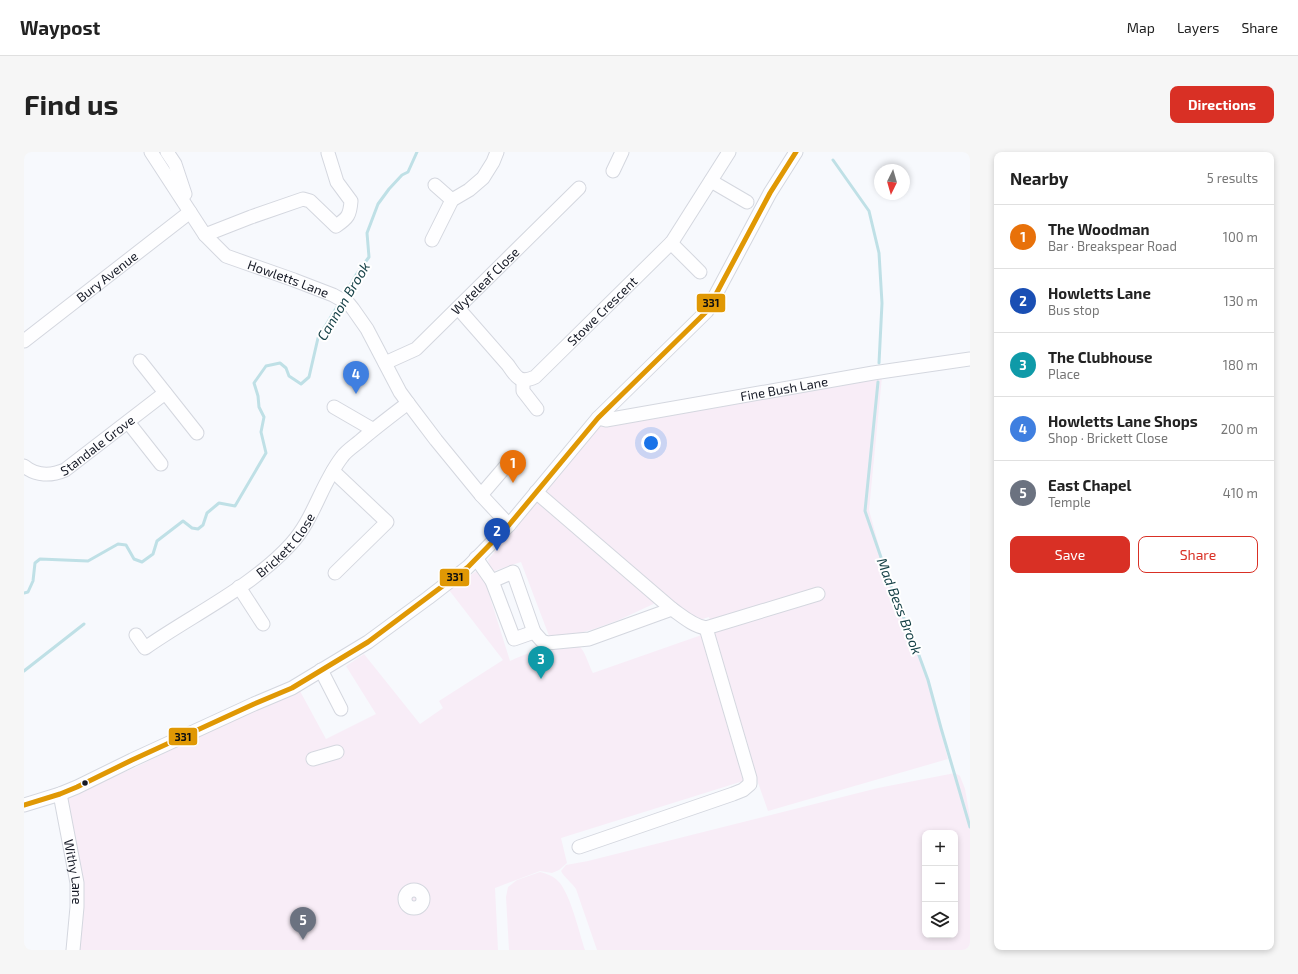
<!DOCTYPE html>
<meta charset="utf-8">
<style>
:root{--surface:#fff;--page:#f6f6f6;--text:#222;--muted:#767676;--line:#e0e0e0;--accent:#d93025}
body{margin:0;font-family:"Exo 2",sans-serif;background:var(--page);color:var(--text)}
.controls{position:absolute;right:12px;bottom:12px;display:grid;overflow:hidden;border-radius:8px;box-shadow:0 2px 6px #0003}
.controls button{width:36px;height:36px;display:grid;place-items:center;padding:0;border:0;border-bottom:1px solid var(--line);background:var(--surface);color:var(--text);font:20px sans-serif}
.compass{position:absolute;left:850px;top:12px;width:36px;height:36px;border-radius:50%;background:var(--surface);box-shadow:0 2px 6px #0003;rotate:185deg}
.you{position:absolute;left:627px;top:291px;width:14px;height:14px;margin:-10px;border:3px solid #fff;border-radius:50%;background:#1a73e8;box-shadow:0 0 0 6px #1a73e833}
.badge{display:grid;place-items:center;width:26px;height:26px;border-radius:50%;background:var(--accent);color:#fff;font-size:13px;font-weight:700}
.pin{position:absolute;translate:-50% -33px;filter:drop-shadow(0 1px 2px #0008)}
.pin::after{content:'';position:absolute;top:21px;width:14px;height:12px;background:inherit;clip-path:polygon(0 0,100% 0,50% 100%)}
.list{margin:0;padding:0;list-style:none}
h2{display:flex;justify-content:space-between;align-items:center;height:52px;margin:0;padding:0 16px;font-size:17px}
h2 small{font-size:13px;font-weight:400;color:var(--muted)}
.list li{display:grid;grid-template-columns:26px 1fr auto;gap:12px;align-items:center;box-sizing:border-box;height:64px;padding:0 16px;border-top:1px solid var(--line)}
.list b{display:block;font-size:15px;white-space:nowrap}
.list p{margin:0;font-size:13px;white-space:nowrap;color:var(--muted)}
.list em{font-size:13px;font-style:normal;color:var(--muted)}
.actions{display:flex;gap:8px;padding:12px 16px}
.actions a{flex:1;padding:9px 0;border:1px solid var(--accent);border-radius:8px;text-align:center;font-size:14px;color:var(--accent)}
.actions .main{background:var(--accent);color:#fff}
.icon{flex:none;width:22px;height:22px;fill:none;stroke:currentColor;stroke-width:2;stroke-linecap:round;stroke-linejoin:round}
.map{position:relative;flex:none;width:946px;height:798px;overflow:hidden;border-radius:8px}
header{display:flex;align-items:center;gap:24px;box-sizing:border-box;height:56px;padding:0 20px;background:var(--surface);border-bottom:1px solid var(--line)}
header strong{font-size:19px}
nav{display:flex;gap:22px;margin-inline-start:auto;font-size:14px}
.intro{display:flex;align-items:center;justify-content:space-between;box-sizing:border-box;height:96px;padding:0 24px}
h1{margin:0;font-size:28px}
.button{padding:10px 18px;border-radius:8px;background:var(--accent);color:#fff;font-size:14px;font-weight:700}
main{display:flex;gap:24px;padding:0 24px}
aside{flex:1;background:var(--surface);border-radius:8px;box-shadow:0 2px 6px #0003}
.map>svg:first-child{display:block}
.green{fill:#f8edf7;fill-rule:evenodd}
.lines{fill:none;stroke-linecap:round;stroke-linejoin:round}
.stream{stroke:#bfe0e6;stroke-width:3}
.minor-casing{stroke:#d4d7df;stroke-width:15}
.minor{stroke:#fefeff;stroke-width:13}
.bus-1-casing{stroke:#fff;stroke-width:8}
.bus-1{stroke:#e09804;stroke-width:5}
.bus-dot{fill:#161a26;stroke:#fff;stroke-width:1.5}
.labels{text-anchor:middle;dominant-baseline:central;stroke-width:4;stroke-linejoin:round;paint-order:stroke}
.street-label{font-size:13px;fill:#161a26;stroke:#fff}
.water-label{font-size:14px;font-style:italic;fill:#174248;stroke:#fff}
.line-badge{stroke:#fff;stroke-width:1.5}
.pale-badge-label{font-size:11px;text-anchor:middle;font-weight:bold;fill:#111}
</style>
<header>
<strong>Waypost</strong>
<nav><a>Map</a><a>Layers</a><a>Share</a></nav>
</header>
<div class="intro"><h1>Find us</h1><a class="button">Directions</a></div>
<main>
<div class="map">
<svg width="946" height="798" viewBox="0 0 946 798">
<rect width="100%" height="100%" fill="#f7f9fd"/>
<g class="green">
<path d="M858 225 845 358 867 438 888 485 904 528 924 607 744 659 732 625 537 686 543 711 535 718 528 721 516 719 471 736 474 798H55L40 644 108 617 239 553 276 539 302 587 352 562 322 514 340 502 396 572 419 556 415 549 479 508 425 438 454 418 460 426 486 509C501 503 545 481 557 496 562 502 565 514 569 521L689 479 685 465 672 469 638 448 595 468 570 477 527 489 497 410 467 420 464 408 572 274Z"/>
<path d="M931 621 936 624 941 637 946 665V798H573L552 737C549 732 539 724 537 719L542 713 564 709 854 636ZM901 681H931V783H901Z"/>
<path d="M516 720C523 722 530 724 535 730 547 744 555 780 561 798H485L482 745 484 735 493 728Z"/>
</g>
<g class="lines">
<g class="stream">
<polyline points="809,8 845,59 855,101 858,151 855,211"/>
<polyline points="319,145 332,123 345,105 343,81 354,52 365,37 378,23 384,20 393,0"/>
<polyline points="854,230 841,359 870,443 889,487 904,528 917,576 946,675"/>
<polyline points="0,441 4,440 9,429 11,411 16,407 64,409 94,392 102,393 110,407 118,410 129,402 133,389 159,369 168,376 174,377 179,373 183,361 195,351 211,354 242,301 237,280 240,265 235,255 234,244 230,231 242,214 256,211 262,216 265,224 277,232 285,225 294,186 316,150"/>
<polyline points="0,519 60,472"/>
</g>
<defs>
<g id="minor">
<path id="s1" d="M127 0 181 83 202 104 270 128 309 143 325 152 329 157 343 177 376 240 384 251 412 288 457 343 485 373"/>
<polyline points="143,0 151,12 161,42"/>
<polyline points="589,19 598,0"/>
<polyline points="687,29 723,50"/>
<polyline points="411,33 428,48"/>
<path d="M181 83 227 65 279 47 286 49 312 74C324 66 326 63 327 49L313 30 304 1"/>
<polyline points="408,88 428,48 445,38 459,26 469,10 473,0"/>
<polyline points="647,91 676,120"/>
<path id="s2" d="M434 156 484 213C492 225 496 232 511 225L648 90 705 0"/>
<path id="s3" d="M0 189 166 60"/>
<polyline points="116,209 173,281"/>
<path id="s4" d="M361 211 392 197 555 36"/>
<polyline points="499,228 499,239 513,257"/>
<polyline points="310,255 348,277"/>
<path id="s5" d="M574 266 582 268 849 221 946 207"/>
<polyline points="104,270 137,312"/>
<path id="s6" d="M0 314C12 324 27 324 41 318L141 241"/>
<polyline points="309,319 363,370 311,421"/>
<polyline points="512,340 648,457"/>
<polyline points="457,343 487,308"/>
<path d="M452 406 468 429 490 487 510 480 518 489 523 491 565 487 648 457C658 464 669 474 682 476L794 442"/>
<polyline points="468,429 489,420 510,480"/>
<polyline points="215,435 239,472"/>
<path id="s7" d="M112 483 121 496C168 463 228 435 267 392 290 367 297 332 318 305 322 299 330 294 336 289 351 276 367 264 384 251"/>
<polyline points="297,518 317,557"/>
<polyline points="289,607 313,600"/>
<path id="s8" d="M36 642 53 731V755L49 798"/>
<polyline points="0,653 36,642 53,635 108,608 230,552 268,536 344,490 404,446 444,415 485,373 574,266 683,159 746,41 772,0"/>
<polyline points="555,695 709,642 719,638 726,632 726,626 682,476"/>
<circle cx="390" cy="747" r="9"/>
</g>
</defs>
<use href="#minor" class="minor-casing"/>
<use href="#minor" class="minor"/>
<defs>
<polyline id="bus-1" points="0,653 36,642 53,635 108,608 230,552 268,536 344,490 444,415 485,373 574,266 683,159 746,41 772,0"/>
</defs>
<use href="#bus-1" class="bus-1-casing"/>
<use href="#bus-1" class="bus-1"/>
</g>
<circle class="bus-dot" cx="61" cy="631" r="3.5"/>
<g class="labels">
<g class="street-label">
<text stroke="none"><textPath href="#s3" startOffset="105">Bury Avenue</textPath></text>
<text stroke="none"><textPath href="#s1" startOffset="195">Howletts Lane</textPath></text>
<text stroke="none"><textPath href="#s4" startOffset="131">Wyteleaf Close</textPath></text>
<text stroke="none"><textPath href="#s2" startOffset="204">Stowe Crescent</textPath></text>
<text stroke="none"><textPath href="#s5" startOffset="189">Fine Bush Lane</textPath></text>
<text stroke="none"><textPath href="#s6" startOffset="84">Standale Grove</textPath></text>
<text stroke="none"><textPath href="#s7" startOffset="191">Brickett Close</textPath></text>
<text stroke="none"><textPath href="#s8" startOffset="79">Withy Lane</textPath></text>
</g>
<g class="water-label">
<text transform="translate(319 149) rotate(-59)">Cannon Brook</text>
<text transform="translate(876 454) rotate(69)">Mad Bess Brook</text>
</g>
</g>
<g class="line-badge">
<rect x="672" y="141" width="30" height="20" rx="4" fill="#e09804"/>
<rect x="415" y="416" width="31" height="19" rx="4" fill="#e09804"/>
<rect x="144" y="575" width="30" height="19" rx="4" fill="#e09804"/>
</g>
<g class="pale-badge-label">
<text x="687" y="155">331</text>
<text x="431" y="429">331</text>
<text x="159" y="589">331</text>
</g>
</svg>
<div class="controls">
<button>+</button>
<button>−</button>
<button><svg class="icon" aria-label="layers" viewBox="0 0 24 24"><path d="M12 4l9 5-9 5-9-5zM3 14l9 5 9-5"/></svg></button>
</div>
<svg class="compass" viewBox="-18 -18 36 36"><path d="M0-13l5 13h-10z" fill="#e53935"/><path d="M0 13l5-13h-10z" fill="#767676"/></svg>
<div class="you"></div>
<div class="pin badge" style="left:489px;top:331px;background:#e8710a">1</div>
<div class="pin badge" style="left:473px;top:399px;background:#1a4fb4">2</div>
<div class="pin badge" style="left:517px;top:527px;background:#0f9aa8">3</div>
<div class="pin badge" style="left:332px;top:242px;background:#3f7fe0">4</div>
<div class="pin badge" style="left:279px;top:788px;background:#6b7280">5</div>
</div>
<aside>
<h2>Nearby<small>5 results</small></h2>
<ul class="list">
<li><span class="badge" style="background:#e8710a">1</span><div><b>The Woodman</b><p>Bar · Breakspear Road</p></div><em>100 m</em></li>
<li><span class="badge" style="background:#1a4fb4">2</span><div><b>Howletts Lane</b><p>Bus stop</p></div><em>130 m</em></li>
<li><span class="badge" style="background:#0f9aa8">3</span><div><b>The Clubhouse</b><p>Place</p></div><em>180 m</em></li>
<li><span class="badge" style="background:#3f7fe0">4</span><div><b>Howletts Lane Shops</b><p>Shop · Brickett Close</p></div><em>200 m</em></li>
<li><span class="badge" style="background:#6b7280">5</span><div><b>East Chapel</b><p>Temple</p></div><em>410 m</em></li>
</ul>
<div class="actions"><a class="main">Save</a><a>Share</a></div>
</aside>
</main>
